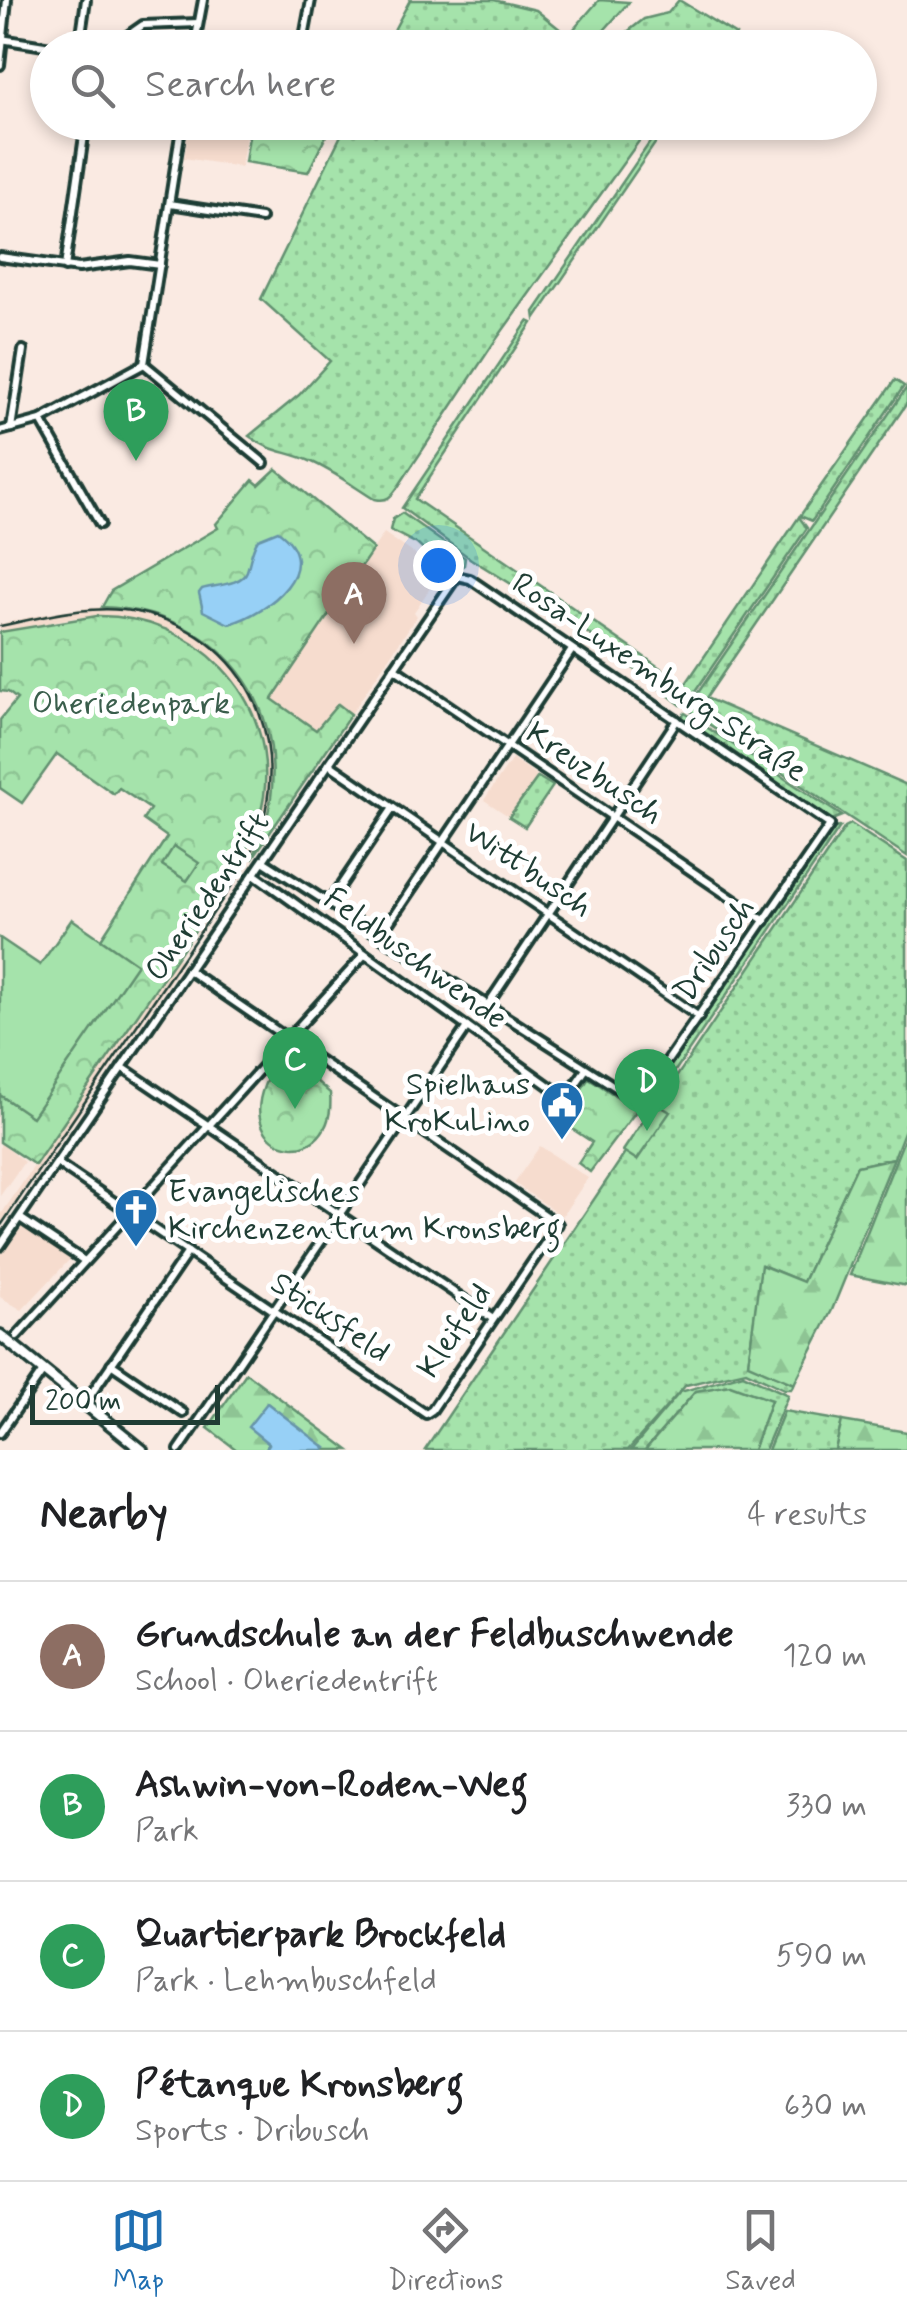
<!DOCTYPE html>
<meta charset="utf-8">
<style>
:root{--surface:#fff;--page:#f2f2f2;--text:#202124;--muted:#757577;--line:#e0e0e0;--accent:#1f6fb2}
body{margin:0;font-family:Mynerve,sans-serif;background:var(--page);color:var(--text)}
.scale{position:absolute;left:30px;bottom:25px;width:190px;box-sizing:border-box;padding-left:10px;border:5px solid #1f3d34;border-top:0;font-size:28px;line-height:35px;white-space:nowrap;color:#1f3d34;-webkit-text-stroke:8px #fff;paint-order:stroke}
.you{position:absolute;left:438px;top:565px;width:35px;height:35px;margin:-25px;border:8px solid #fff;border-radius:50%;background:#1a73e8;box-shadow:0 0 0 15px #1a73e833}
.badge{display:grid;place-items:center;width:65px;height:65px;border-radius:50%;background:var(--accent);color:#fff;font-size:32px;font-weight:700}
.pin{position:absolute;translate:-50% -82px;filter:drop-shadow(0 2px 5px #0008)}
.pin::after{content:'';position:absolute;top:52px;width:35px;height:30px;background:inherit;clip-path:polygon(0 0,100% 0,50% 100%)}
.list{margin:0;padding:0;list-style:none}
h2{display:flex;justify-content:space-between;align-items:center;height:130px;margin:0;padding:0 40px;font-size:42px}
h2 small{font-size:32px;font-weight:400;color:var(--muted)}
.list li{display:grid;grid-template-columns:65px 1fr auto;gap:30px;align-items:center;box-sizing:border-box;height:150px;padding:0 40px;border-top:2px solid var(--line)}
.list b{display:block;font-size:38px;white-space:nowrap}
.list p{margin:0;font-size:32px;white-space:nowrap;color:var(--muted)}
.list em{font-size:32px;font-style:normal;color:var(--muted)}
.icon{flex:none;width:55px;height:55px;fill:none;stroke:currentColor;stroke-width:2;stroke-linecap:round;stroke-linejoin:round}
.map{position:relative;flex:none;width:907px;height:1450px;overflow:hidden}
.search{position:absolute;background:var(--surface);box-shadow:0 5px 15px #0003;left:30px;right:30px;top:30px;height:110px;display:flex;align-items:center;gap:25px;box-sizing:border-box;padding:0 35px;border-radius:55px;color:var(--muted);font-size:38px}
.sheet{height:730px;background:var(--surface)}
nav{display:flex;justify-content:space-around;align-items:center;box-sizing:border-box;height:140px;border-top:2px solid var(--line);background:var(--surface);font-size:28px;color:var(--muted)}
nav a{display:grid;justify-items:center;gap:5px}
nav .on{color:var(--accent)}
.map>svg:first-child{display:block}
.built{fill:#f6dcce}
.grass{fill:url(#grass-dots);stroke:#629070;stroke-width:2.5}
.forest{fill:url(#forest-firs);stroke:#629070;stroke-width:2.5}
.park{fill:url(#park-crowns);stroke:#629070;stroke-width:2.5}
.garden{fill:#a5e3ab;stroke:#629070;stroke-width:2.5}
.water{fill:#97d0f6;stroke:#6795a8;stroke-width:2.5}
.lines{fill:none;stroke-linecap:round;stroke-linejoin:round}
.street-casing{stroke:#1f3d34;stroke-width:14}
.secondary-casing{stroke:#1f3d34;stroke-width:16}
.street{stroke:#fff;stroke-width:6}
.secondary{stroke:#fff;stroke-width:9}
.tram{stroke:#1f3d34;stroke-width:2.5}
.labels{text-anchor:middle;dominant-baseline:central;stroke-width:10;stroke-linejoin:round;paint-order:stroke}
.street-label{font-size:32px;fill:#1f3d34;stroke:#fff}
.park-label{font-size:32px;fill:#3a5e4c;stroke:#fff}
.poi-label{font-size:32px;fill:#1f3d34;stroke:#fff;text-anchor:end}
</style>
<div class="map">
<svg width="907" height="1450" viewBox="0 0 907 1450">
<defs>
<pattern id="grass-dots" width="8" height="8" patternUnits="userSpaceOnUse" patternTransform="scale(2.5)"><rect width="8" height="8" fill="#a5e3ab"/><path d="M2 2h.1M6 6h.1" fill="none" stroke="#8ec494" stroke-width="1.8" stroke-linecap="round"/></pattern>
<pattern id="forest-firs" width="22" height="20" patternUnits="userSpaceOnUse" patternTransform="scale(2.5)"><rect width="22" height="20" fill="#a5e3ab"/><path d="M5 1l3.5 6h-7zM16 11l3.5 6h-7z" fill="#8ec494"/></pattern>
<pattern id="park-crowns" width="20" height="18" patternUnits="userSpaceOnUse" patternTransform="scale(2.5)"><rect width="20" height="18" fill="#a5e3ab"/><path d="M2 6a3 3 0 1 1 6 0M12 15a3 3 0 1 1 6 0" fill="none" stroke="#8ec494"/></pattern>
</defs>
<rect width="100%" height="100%" fill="#faeae2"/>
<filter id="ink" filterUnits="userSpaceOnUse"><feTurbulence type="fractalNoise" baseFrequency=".01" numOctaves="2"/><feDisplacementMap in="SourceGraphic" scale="20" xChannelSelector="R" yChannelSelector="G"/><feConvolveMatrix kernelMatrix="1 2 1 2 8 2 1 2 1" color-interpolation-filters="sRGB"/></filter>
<g filter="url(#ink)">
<g class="built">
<polygon points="190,123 248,123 241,167 184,158"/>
<polygon points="384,533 441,572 414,612 417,616 351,714 338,704 316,730 271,700"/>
<polygon points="124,607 166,618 204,638 226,657 257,700 272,744 273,796 259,846 243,873 237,869 260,818 265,760 252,712 237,685 219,663 179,634 132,618 78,617 0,632 0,624 40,615 86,608"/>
<polygon points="512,759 553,786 525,827 484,800"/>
<polygon points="176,957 183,962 0,1229 0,1216"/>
<polygon points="0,1142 24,1162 0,1196"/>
<polygon points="540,1146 588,1178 562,1216 514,1183"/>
<polygon points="21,1222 72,1257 22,1310 0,1297 0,1253"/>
</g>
<g class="grass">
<polygon points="410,0 494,0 536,10 582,47 385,47"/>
<polygon points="679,0 736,35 729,47 706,42 704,47 608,47 644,19 668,13"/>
<path d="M347 123H652L493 344 398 487C391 497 387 502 374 499 353 486 333 471 310 461 285 450 274 454 249 436L299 395 330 361 261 299Z"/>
<polygon points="663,123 669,123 535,319 534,312"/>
<polygon points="528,321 532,323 415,499 685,685 799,517 807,528 686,705 681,705 576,624 471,559 402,508"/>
<polygon points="895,380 904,386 812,521 800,516"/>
<polygon points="907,387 907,403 706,698 907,785 907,856 692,713 689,706"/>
<polygon points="402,513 465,558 464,565 457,570 431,557 417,544 390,530 393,519"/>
<polygon points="685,713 842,816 829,821 680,719"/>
<polygon points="538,777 553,786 525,827 509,817"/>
<polygon points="851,824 907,861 907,1124 894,1158 857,1166 803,1282 762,1265 748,1363 794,1384 791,1389 784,1389 746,1371 686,1385 628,1450 425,1450 845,827"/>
<polygon points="840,827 648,1111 641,1107 832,828"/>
<polygon points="743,1374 788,1395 765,1450 753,1450 771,1400 696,1391 645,1450 631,1450 680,1392"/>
<polygon points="784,1411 842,1421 835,1450 768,1450"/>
</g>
<g class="forest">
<polygon points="907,1132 907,1286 850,1275"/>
<polygon points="894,1158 832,1310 794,1384 748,1364 761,1265 803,1282 857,1166"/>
<polygon points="246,1373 349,1450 324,1450 267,1403 269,1444 265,1450 237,1450 208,1428"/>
<polygon points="730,1385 771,1400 753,1450 645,1450 696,1391"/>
<polygon points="842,1421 907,1432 907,1450 835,1450"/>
</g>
<g class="park">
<polygon points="251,123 305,123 331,126 308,172 245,162"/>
<path d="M276 469 373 549 272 699 316 730 338 704 351 714 252 859C311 736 238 612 102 607L111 591 218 528 216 524 253 480 259 485Z"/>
<path d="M97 616C195 615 277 696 264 796 260 823 249 845 237 869L35 1165 0 1142V1095L32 1116 136 964 101 939 167 837 143 820 150 809 119 788 114 794 57 754 22 803 0 788V720L17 699 8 692 0 691V632Z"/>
<path d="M286 1069 306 1072 330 1093C338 1175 230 1158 267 1079Z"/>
<polygon points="589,1078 637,1110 590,1172 578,1163 592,1142 560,1121"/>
</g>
<g class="garden">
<polygon points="599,0 629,2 591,45 573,30"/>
<polygon points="174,846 199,863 187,881 162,865"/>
<polygon points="72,919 137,964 32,1117 0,1095 0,938 40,965"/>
<polygon points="655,1103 670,1112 637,1160 623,1151"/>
</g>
<g class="water">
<path d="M278 531C328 567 268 613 229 624L203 611 199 593 202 589C215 585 242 585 247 571 251 559 251 550 258 539Z"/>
<polygon points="267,1403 326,1448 324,1450 265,1450 269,1444 248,1427"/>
</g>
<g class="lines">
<defs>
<g id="street">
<polyline points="1,39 57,48"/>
<polyline points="79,48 86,0"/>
<polyline points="110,48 143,25 198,23"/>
<polyline points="194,48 203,0"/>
<polyline points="302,48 311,0"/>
<polyline points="0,65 7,0"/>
<polyline points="170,204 261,218"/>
<polyline points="0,257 79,268 130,261 160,265"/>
<polyline points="65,267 86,122"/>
<polyline points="144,364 264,463"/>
<polyline points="41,420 100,524"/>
<polyline points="11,428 23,350"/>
<polyline points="0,431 41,420 144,364 182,122"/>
<polyline points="394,668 765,921"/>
<polyline points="329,764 699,1017"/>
<polyline points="254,874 566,1098 586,1069"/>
<polyline points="329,903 393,808"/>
<polyline points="380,936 572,650"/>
<polyline points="487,1006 677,720"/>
<polyline points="122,1067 493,1319"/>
<polyline points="57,1163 426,1414 432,1410 558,1224 188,970"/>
<polyline points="20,1218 83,1260"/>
<polyline points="0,1246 457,576 470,579 830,825 639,1102 263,861"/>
<polyline points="17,1336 365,954"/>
<polyline points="111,1364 183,1413"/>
<polyline points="85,1403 188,1252"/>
<polyline points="0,1433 43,1371"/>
<polyline points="179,1450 467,1027"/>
</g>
<polyline id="secondary" points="0,1335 142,1450"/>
</defs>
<use href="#street" class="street-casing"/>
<use href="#secondary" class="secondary-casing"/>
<use href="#street" class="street"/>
<use href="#secondary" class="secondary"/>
<path class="tram" d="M0 626C44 617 92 603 137 612 262 637 303 769 241 872L0 1227"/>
</g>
</g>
<defs>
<symbol id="civic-pin" viewBox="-11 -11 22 30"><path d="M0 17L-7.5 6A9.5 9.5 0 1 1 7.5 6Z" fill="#1f6fb2" stroke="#fff"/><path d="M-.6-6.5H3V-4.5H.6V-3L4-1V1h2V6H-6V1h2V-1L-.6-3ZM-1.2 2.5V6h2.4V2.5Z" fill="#fff"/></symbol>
<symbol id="church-pin" viewBox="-11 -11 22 30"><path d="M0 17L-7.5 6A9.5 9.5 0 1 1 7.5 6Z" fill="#1f6fb2" stroke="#fff"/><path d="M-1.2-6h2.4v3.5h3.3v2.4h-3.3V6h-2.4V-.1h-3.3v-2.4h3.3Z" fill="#fff"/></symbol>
</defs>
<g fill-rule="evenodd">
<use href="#civic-pin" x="537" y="1078" width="50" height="68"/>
<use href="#church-pin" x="111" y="1185" width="50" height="68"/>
</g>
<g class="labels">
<g class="street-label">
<text transform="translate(659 678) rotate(34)">Rosa-Luxemburg-Straße</text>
<text transform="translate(594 774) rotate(34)">Kreuzbusch</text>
<text transform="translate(528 870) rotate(34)">Wittbusch</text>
<text transform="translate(208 897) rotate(-56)">Oheriedentrift</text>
<text transform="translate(715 950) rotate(-56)">Dribusch</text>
<text transform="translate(415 959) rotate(36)">Feldbuschwende</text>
<text transform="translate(330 1318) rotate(34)">Sticksfeld</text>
<text transform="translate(455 1331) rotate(-56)">Kleifeld</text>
</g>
<g class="park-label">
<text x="131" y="704">Oheriedenpark</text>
</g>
<g class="poi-label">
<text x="530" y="1085">Spielhaus<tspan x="530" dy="37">KroKuLino</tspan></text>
<text x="168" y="1192" text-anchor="start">Evangelisches<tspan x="168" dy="37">Kirchenzentrum Kronsberg</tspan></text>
</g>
</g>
</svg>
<div class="scale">200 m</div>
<div class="you"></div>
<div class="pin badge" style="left:354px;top:644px;background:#8d6e63">A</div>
<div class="pin badge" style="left:136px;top:461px;background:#2e9e5b">B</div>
<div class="pin badge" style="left:295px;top:1109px;background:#2e9e5b">C</div>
<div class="pin badge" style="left:647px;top:1131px;background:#2e9e5b">D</div>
<div class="search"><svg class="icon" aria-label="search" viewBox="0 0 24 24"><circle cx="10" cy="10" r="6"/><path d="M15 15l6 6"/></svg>Search here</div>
</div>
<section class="sheet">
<h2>Nearby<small>4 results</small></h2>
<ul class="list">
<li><span class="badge" style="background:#8d6e63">A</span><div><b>Grundschule an der Feldbuschwende</b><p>School · Oheriedentrift</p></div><em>120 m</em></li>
<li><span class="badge" style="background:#2e9e5b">B</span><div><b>Ashwin-von-Roden-Weg</b><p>Park</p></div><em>330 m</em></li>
<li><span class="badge" style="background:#2e9e5b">C</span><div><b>Quartierpark Brockfeld</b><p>Park · Lehmbuschfeld</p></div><em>590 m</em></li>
<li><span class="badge" style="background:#2e9e5b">D</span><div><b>Pétanque Kronsberg</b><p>Sports · Dribusch</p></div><em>630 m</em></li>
</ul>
</section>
<nav>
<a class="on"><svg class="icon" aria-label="map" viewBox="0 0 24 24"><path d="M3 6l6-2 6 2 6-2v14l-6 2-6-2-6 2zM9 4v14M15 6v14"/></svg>Map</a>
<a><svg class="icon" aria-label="directions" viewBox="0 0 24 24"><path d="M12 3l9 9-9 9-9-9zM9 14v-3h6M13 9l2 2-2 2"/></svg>Directions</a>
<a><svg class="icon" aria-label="saved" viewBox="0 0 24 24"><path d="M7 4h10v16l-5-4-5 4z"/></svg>Saved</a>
</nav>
